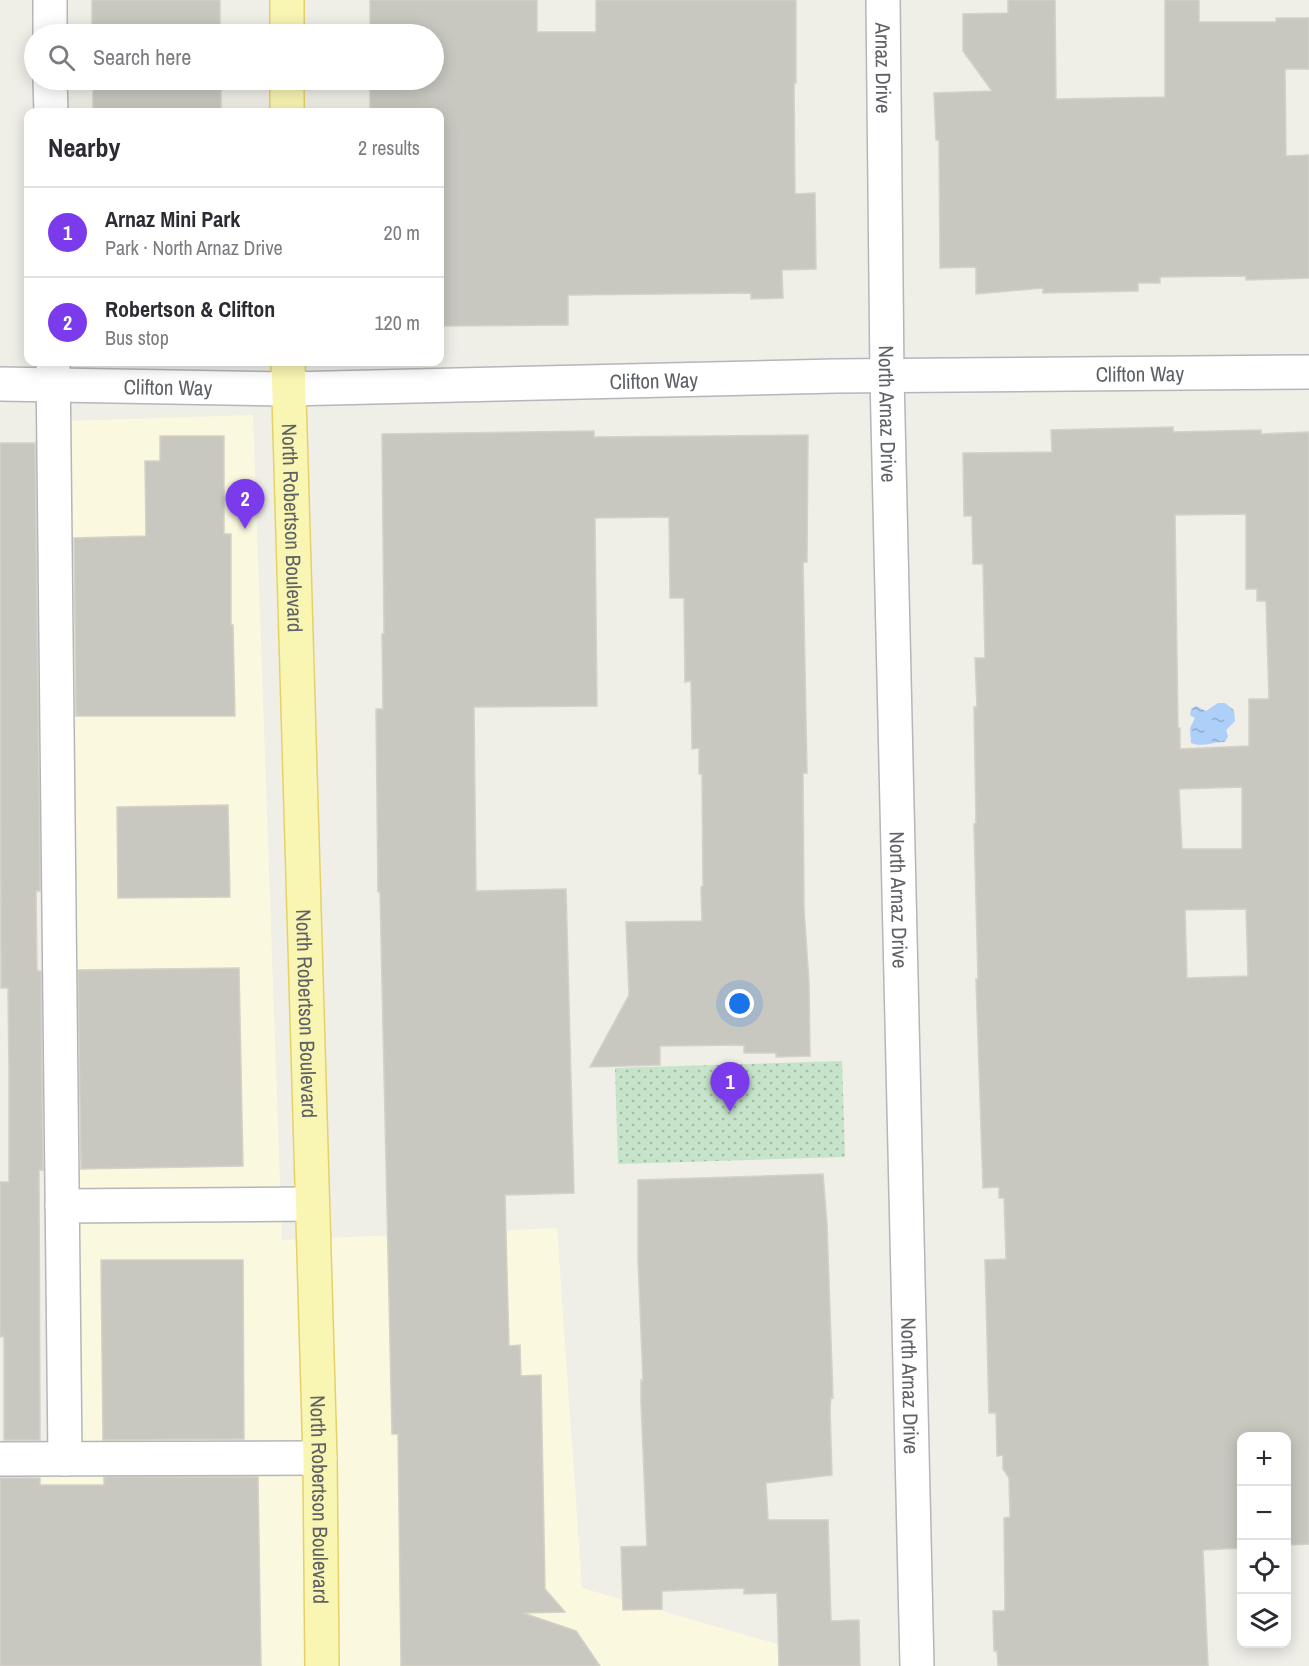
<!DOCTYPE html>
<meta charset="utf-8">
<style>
:root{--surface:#fff;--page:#f7f7f7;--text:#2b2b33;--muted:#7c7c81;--line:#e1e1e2;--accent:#7c3aed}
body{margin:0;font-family:"Archivo Narrow",sans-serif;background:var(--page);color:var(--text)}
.controls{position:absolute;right:18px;bottom:18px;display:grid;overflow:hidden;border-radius:12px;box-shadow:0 3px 15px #0003}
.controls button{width:54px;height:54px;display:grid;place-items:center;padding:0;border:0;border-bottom:2px solid var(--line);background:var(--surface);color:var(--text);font:30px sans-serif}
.you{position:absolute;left:740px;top:1004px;width:21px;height:21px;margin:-15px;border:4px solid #fff;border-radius:50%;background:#1a73e8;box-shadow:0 0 0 9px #1a73e833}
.badge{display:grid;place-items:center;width:39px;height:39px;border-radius:50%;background:var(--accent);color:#fff;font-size:20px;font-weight:700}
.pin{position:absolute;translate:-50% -50px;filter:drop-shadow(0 2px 3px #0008)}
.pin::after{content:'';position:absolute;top:32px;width:21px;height:18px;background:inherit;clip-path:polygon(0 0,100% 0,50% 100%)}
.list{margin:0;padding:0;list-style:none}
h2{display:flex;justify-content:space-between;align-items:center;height:78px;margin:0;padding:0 24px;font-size:26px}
h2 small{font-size:20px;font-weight:400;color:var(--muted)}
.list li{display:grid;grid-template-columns:39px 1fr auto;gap:18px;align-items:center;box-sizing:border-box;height:90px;padding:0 24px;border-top:2px solid var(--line)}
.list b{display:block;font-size:22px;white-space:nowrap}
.list p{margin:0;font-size:20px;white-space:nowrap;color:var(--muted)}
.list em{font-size:20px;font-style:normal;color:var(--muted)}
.icon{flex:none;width:33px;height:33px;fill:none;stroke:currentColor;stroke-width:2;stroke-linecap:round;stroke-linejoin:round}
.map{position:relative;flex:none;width:1309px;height:1666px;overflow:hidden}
.search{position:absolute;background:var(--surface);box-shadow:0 3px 15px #0003;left:24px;top:24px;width:420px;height:66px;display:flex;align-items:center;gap:15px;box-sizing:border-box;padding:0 21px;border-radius:33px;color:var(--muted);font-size:22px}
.panel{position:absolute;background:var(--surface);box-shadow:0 3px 15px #0003;left:24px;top:108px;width:420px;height:258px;border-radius:12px}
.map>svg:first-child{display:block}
.commercial{fill:#fbf8e0}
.park{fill:url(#park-dots)}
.water{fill:url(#water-ripples)}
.building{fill:#c8c8c1;stroke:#d4d1c6;stroke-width:1.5;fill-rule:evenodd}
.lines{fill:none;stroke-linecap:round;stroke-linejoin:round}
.minor-casing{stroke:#b4b6ba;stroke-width:36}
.major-casing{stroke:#e6d169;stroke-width:36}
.minor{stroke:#fff;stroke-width:33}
.major{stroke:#f9f5b3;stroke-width:33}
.labels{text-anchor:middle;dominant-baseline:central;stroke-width:4.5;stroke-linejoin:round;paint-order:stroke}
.street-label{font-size:21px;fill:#5e6166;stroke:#fff}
</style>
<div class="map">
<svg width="1309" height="1666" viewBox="0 0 1309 1666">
<defs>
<pattern id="park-dots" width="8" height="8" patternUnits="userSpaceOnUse" patternTransform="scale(1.5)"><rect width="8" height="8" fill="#c6e4c9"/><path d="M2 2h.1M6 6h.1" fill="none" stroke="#a4bca7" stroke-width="1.8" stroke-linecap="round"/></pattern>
<pattern id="water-ripples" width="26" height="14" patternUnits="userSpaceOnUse" patternTransform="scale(1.5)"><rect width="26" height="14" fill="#aecff8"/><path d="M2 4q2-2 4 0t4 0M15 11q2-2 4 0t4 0" fill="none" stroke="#91abcd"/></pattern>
</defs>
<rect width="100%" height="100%" fill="#efeee7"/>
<polygon class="commercial" points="253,415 282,1240 557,1228 582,1588 854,1666 0,1666 0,1447 72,1446 66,421"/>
<polygon class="park" points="842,1061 845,1157 618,1164 615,1068"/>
<path class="water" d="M1218 703H1225L1234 710 1235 721 1226 730 1228 736 1225 742C1213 741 1204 748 1191 743L1190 728 1195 718 1190 715 1191 709 1196 706 1206 711Z"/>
<g class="building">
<rect x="92" y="0" width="128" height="34"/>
<polygon points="370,0 537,0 537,32 596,32 596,0 796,0 796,83 794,83 795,194 815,193 816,269 782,270 783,298 751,299 751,293 568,295 568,325 440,326 440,112 370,112 370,80 434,80 434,34 370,34"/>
<polygon points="1008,0 1055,0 1056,99 1165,97 1165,0 1199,0 1199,22 1276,22 1276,18 1309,18 1309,69 1285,69 1286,156 1309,155 1309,278 1246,280 1246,276 1160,277 1160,283 1138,283 1138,291 1043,293 1043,288 976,294 976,267 940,268 939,140 936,140 934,93 992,91 963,51 963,14 1008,13"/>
<rect x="93" y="80" width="128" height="32"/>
<path d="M1173 427V432L1261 430V434L1309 432V1544L1287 1545V1437H1242V1548L1203 1550 1208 1666H998L997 1651H994L993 1611H1005L1004 1518 1010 1517 1009 1478 1003 1469V1455L997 1456 996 1413H989L985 1260 1006 1259 1004 1198H999V1187L983 1188 976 979H978L974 824 976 823 974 707H977L975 658H985L983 564H973L972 516H964L963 453 1052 452 1051 430ZM1246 514V589H1257V601H1266L1269 699H1249V746L1180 749V728H1178L1175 515ZM1242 787V849H1182L1179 789ZM1246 909 1248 976 1187 978 1185 910Z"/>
<polygon points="594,431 594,437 808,435 807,562 803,562 807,773 803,773 804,908 809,983 810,1056 776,1057 776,1053 744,1053 744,1045 660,1046 660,1065 590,1067 629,995 626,922 702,921 701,887 703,886 702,774 699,774 699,748 692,749 691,681 685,682 684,598 670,598 669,517 595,518 597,706 474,707 476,891 566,889 574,1193 505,1195 509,1346 520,1345 521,1376 541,1375 545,1589 565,1612 523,1613 576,1631 600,1666 401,1666 398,1434 392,1434 380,892 378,892 376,709 383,709 382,634 384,634 382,434"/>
<polygon points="160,436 224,436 224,534 231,534 231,625 233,625 235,716 76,716 74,538 146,536 145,461 160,461"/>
<polygon points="0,443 35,443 40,863 40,891 36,891 37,971 41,971 43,1170 39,1170 40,1440 4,1440 4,1336 0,1337 0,1182 9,1182 9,1073 8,988 1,988"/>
<polygon points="228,805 230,897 118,898 117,807"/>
<polygon points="239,968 243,1166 81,1169 78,970"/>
<polygon points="823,1174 827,1224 833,1398 831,1398 830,1408 832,1475 766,1483 768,1520 828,1520 831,1621 859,1620 860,1666 779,1666 777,1593 744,1594 744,1588 662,1591 662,1609 623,1610 621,1547 647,1546 641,1402 641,1380 643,1381 638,1260 638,1180"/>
<polygon points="101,1260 243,1260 244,1439 103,1440"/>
<polygon points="104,1477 258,1477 261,1666 0,1666 0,1478 40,1478 40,1485 104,1485"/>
</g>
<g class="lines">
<defs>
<g id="minor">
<polyline points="50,0 50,34"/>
<path id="s1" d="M883 0 887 376 917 1666"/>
<polyline points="50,80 51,112"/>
<polyline points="53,362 65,1459"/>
<path id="s2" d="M0 384 288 389 835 376 1309 372"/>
<polyline points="62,1206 312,1204"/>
<polyline points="0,1459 320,1458"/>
</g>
<g id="major">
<polyline points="287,0 287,34"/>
<polyline points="287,80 287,112"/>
<path id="s3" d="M288 362 320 1458 322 1666"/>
</g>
</defs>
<use href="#minor" class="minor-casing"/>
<use href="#major" class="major-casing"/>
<use href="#minor" class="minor"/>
<use href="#major" class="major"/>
</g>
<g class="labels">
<g class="street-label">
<text stroke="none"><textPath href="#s1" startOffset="68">Arnaz Drive</textPath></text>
<text stroke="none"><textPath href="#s2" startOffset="1140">Clifton Way</textPath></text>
<text stroke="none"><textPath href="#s2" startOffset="654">Clifton Way</textPath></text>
<text stroke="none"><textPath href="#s2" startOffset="168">Clifton Way</textPath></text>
<text stroke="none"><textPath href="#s1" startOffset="414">North Arnaz Drive</textPath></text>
<text stroke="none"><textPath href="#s3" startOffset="166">North Robertson Boulevard</textPath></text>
<text stroke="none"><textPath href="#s1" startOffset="900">North Arnaz Drive</textPath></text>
<text stroke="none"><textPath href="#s3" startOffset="652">North Robertson Boulevard</textPath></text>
<text stroke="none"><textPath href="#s1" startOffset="1386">North Arnaz Drive</textPath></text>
<text stroke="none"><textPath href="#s3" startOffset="1138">North Robertson Boulevard</textPath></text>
</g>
</g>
</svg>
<div class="controls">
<button>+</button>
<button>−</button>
<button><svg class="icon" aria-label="locate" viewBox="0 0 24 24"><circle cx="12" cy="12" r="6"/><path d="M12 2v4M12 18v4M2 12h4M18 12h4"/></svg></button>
<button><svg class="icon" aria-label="layers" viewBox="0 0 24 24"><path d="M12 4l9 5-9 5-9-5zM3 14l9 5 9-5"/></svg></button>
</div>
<div class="you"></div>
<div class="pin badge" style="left:730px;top:1112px">1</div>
<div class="pin badge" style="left:245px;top:529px">2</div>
<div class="search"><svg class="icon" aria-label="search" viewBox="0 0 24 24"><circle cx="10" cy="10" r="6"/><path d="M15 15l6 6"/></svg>Search here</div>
<section class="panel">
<h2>Nearby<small>2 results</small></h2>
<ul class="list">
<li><span class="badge">1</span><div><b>Arnaz Mini Park</b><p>Park · North Arnaz Drive</p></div><em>20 m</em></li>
<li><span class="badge">2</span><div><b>Robertson &amp; Clifton</b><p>Bus stop</p></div><em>120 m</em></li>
</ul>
</section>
</div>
